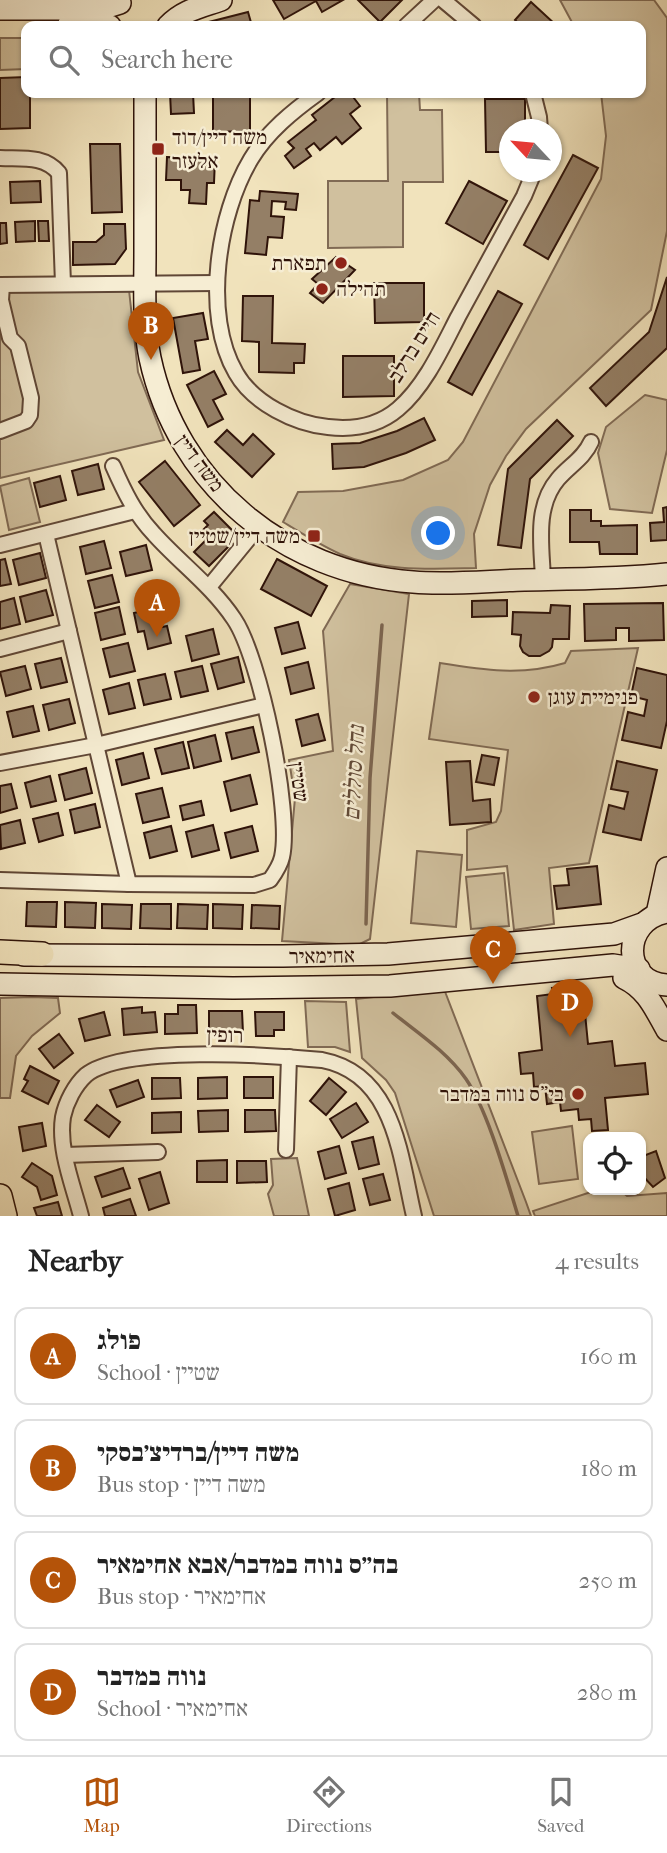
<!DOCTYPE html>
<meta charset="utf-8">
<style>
:root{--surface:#fff;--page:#f2f2f2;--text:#222;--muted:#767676;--line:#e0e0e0;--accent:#b45309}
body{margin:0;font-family:"IM FELL French Canon","Frank Ruhl Libre",serif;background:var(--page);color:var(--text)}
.controls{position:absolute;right:21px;bottom:21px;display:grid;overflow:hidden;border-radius:14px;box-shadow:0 2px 5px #0004}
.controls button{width:63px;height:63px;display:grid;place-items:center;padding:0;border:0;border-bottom:2px solid var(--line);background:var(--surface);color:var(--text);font:35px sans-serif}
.compass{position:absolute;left:499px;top:119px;width:63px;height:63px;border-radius:50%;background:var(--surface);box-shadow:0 2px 5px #0004;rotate:296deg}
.you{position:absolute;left:439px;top:534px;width:24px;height:24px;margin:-18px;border:5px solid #fff;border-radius:50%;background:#1a73e8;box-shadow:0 0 0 10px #1a73e833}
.badge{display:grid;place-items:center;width:46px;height:46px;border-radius:50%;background:var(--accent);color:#fff;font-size:23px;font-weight:700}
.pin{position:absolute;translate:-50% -58px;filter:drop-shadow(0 2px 4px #0008)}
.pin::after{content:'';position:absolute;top:37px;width:24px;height:21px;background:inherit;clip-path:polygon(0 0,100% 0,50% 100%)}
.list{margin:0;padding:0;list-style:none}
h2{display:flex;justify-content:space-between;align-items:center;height:91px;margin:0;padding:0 28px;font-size:30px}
h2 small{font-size:23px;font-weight:400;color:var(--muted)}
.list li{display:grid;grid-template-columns:46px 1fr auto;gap:21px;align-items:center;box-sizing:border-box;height:98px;margin:0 14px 14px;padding:0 14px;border:2px solid var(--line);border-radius:14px}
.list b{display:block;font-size:26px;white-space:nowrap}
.list p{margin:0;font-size:23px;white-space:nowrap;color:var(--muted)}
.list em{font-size:23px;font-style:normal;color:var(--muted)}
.icon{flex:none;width:38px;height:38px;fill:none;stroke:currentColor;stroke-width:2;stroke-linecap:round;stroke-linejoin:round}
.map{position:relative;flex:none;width:667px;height:1216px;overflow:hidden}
.search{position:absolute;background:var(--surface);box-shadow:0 2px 5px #0004;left:21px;right:21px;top:21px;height:77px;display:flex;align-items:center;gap:18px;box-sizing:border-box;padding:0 24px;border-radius:14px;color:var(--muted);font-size:26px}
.sheet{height:539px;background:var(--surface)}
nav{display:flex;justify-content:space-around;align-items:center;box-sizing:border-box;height:98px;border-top:2px solid var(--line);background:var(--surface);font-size:19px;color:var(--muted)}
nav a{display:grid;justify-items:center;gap:4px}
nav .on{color:var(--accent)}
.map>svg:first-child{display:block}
.green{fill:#d0c09e;stroke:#806a54;stroke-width:2}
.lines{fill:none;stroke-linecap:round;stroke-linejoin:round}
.stream{stroke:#7c6550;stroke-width:3.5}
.building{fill:#947f66;stroke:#2f1309;stroke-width:2}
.street-casing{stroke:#604736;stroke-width:18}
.secondary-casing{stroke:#2f1309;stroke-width:24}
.primary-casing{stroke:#2f1309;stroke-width:26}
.street{stroke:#f6edd3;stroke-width:14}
.secondary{stroke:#f6edd3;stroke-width:21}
.primary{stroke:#f1e3bc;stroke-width:23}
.poi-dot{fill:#8f2418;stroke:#f6edd3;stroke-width:2.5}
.labels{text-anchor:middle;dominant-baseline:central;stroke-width:5;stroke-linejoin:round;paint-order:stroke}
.poi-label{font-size:21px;fill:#2f1309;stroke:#f6edd3;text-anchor:start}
.street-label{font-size:21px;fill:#2f1309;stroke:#f6edd3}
.water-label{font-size:23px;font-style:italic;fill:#624a38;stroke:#f6edd3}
</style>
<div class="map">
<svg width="667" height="1216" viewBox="0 0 667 1216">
<rect width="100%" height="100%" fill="#f1e3bc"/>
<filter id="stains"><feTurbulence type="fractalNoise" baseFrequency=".00286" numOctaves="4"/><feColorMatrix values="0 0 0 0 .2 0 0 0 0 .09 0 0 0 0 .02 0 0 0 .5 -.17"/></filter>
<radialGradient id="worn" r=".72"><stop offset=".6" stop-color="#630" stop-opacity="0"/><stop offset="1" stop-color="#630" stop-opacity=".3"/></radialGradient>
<g class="green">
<path d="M560 0H654L667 18V231L651 310 526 429 506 456 490 485 474 534 476 568C431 569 383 572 340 554 320 545 301 533 283 522L298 492 343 491 403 480 448 460 463 442 601 179 606 136 601 93H641V26H574Z"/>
<polygon points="0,38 26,38 26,69 0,70"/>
<polygon points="387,93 419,93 420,110 442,110 443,182 403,182 403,247 328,248 328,181 388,181"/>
<polygon points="129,290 138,372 164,440 0,478 0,292"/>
<polygon points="645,395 667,400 667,450 652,513 610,509 598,453 606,427"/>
<polygon points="29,478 40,522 9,530 0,486"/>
<polygon points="350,584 409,594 370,939 358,945 282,941 295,798 289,760 333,751 323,631"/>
<path d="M638 648 589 863 549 868 554 924 514 930 507 866 467 870V830L496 822 501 811 508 750 429 739 440 663C483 670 522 676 565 663L571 651Z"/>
<polygon points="417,851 462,855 456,927 411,923"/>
<polygon points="504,873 509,926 471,929 466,877"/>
<polygon points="444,989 526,1202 531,1216 434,1216 395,1093 386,1080 362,1058 356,999"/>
<polygon points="32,997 58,998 60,1013 32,1036 16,1056 10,1098 0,1098 0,998"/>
<polygon points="305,1001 346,1002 350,1052 335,1047 308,1047"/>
<polygon points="572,1126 578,1179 539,1184 532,1132"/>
<polygon points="297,1158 309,1216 274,1216 268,1194 273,1185 271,1159"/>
<polygon points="597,1190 620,1190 627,1196 667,1193 667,1216 535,1216 533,1211"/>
</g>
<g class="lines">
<g class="stream">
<polyline points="366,924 370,778 382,625"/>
<path d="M393 1013C418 1033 447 1052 466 1079 488 1111 506 1177 518 1216"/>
</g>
</g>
<g class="building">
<polygon points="273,0 343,0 322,12 316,1 284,19"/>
<polygon points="358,0 402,0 380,22"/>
<polygon points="531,2 557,26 521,26 515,20"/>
<polygon points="248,12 252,26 193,26"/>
<polygon points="26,77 26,93 30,93 30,128 0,129 0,78"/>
<polygon points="170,93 193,93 194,113 171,114"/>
<polygon points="340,93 350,93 360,106 350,114 361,128 342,144 336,137 320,150 314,143 306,149 311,156 294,168 285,156 294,148 288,142 316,120 312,115"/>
<polygon points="213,95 250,95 250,131 213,132"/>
<polygon points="485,99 525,99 525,130 510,130 510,152 486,152"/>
<polygon points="90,144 120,144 122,212 92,213"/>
<polygon points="573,155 598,168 548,259 524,245"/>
<polygon points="167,157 215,159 214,183 207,183 206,204 189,203 190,190 181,190 181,180 166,180"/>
<polygon points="40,181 41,202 11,203 10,182"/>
<polygon points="469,181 507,201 483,244 446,223"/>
<polygon points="260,191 298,194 296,210 285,209 286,202 272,201 271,216 284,217 282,238 268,237 266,255 245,253 250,200 259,201"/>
<polygon points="35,221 35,241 16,242 15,222"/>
<polygon points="38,221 48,221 49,241 39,241"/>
<polygon points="0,223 6,223 7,243 0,244"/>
<polygon points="104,224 125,224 126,249 115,264 73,265 73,242 96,242 104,235"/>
<polygon points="336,257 355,270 323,303 310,293 318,284 312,279"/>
<polygon points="667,277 667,348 606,406 590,388 649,332"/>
<polygon points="374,283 424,283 424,322 375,323"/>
<polygon points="498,291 522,304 472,395 448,382"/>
<polygon points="243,296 273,296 272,343 305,344 304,363 294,363 294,373 259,372 259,342 242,341"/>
<polygon points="203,313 208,339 195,341 200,370 183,373 173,318"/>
<polygon points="343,356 394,356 394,396 343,397"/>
<polygon points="214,371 226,394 213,400 223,419 208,427 187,385"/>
<polygon points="424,418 435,440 406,453 364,467 333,469 332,444 360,443 397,431"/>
<polygon points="557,420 573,436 530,479 521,548 498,545 508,469"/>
<polygon points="227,430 243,445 253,434 274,454 252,477 215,442"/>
<polygon points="165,461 200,505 174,526 139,482"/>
<polygon points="98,464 104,489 78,495 72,471"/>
<polygon points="60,476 66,500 40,507 34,483"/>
<polygon points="667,507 667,540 651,541 650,523 664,522 663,508"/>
<polygon points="570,510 591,510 591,521 601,521 601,526 637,525 637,554 600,554 599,542 570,542"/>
<polygon points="214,512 233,531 226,538 232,543 209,566 194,552 206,540 200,533 208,525 204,521"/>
<polygon points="104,541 111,568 86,574 80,547"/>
<polygon points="146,545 152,570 126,576 120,552"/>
<polygon points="40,553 46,578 19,585 13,560"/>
<polygon points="5,559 11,584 0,586 0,560"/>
<polygon points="277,559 327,586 311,616 261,589"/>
<polygon points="112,575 119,602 95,608 88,581"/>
<polygon points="46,590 53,615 26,622 20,597"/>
<polygon points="14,598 20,624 0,629 0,602"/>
<polygon points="507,600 507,616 472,617 472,601"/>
<polygon points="663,603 664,640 629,641 629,628 616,628 616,640 585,641 584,604"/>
<polygon points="551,605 570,606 569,639 553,639 552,647 549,651 540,656 529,656 523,652 520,646 521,635 512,634 513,612 550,613"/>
<polygon points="119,607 125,634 101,640 95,613"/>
<polygon points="154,608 158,628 167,626 171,643 148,649 144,631 138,632 134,613"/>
<polygon points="298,622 305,648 282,654 275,628"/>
<polygon points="213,629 219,654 192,661 186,636"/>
<polygon points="128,643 135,671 110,677 103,649"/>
<polygon points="238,657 244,682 218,689 211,664"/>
<polygon points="61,658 67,682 41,688 35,664"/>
<polygon points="308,662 314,688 291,694 285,668"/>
<polygon points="25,666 31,689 6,696 0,672"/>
<polygon points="202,666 208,691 181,697 175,672"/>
<polygon points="637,668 667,675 667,721 661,748 622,740 628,712 644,716 647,700 631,696"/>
<polygon points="165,674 171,699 144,705 138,680"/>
<polygon points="129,683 135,708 109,714 103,690"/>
<polygon points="69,699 75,723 49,730 43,705"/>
<polygon points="33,706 39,731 13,737 7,712"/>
<polygon points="318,714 325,740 302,746 296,720"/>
<polygon points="253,727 259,752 232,759 226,733"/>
<polygon points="215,735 221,761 194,768 188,742"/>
<polygon points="183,742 189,768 162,774 155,749"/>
<polygon points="143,753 149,778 122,785 116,760"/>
<polygon points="482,755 499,758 494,785 476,782"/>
<polygon points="470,761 473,801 490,799 491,822 450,825 446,762"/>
<polygon points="617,761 657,770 641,840 603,832 609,805 624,809 628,792 611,789"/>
<polygon points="86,768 92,793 65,800 59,775"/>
<polygon points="250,775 257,804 231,811 224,782"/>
<polygon points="50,776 56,801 31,807 25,783"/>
<polygon points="11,784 17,808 0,813 0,786"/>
<polygon points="162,788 169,817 143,823 136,794"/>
<polygon points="201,801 204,815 183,820 180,806"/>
<polygon points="95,804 100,827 75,833 70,810"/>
<polygon points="58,813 63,835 39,842 33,819"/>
<polygon points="20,820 25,843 1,849 0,825"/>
<polygon points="213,825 219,850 192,857 186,832"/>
<polygon points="171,826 177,851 150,858 144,833"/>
<polygon points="252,826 258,851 231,858 225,833"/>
<polygon points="597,866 601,904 557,909 554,886 569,885 567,869"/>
<polygon points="27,902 57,902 56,927 26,926"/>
<polygon points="65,902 96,903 95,928 65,927"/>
<polygon points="102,904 132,905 131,929 102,928"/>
<polygon points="141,904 171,904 171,929 140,928"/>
<polygon points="178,904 208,905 207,929 177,928"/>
<polygon points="213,904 243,905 242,929 213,928"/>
<polygon points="252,905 280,906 279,929 251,928"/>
<polygon points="567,987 569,1005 584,1003 588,1044 612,1041 615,1066 645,1063 648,1094 605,1098 608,1130 592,1131 591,1119 579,1120 578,1109 561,1111 560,1102 547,1104 545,1086 534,1087 533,1073 521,1074 519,1053 542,1050 537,996 553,994 552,988"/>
<polygon points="178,1005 196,1005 197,1033 165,1034 165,1014 178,1014"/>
<polygon points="142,1007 142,1013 155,1012 157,1032 124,1035 122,1009"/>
<polygon points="209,1011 242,1011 243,1033 209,1033"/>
<polygon points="104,1012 110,1035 85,1041 79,1019"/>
<polygon points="255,1012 284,1012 284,1030 274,1030 274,1036 256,1036"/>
<polygon points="59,1034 73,1053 54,1068 39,1049"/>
<polygon points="30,1066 59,1081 48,1104 22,1091 28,1081 24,1079"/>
<polygon points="227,1077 227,1098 198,1099 198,1078"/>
<rect x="244" y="1077" width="29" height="21"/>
<polygon points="152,1078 180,1078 181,1098 152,1099"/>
<polygon points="329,1078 346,1092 326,1115 310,1101"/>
<polygon points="138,1080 144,1097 117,1107 110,1090"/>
<polygon points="356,1103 368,1122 342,1138 330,1119"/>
<polygon points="97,1105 120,1122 109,1137 85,1120"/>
<polygon points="228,1110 228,1131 199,1132 198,1111"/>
<polygon points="245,1110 275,1110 276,1131 245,1132"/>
<polygon points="181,1112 181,1132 152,1133 152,1113"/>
<polygon points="42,1123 46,1146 23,1151 19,1127"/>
<polygon points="373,1137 379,1164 359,1169 352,1142"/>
<polygon points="339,1146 346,1173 325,1179 318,1152"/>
<polygon points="656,1151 665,1178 653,1187 641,1174 641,1159 643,1156"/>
<polygon points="227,1160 227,1182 197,1182 197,1161"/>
<polygon points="237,1161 266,1161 267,1182 237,1183"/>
<polygon points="32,1163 52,1176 57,1195 41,1200 37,1187 22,1177"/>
<polygon points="123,1168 130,1188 102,1197 95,1177"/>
<polygon points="160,1172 169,1203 149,1210 139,1179"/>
<polygon points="383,1174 390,1200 370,1205 363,1179"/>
<polygon points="349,1183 355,1210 335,1216 328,1189"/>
<polygon points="130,1199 136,1216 105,1216 103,1208"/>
<polygon points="58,1202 62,1216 37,1216 34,1208"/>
</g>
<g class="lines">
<defs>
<g id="street">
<polyline points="443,0 474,26"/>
<polyline points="406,26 434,0"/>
<path d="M318 93C293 111 267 132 251 159 218 214 202 315 236 373 253 403 295 424 328 427 354 430 378 426 398 409 425 386 442 348 458 317 480 276 502 236 524 196L534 172"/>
<polyline points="533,93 539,117 540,130"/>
<path d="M0 158C22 159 44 155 59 173L63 284"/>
<polyline points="0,285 217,283"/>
<polyline points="0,431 26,421 30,415 31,398 18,346 10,338 1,300 2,285"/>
<polyline points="46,534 129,884"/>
<polyline points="0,545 135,511"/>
<path d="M543 580C542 547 534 507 558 479 569 466 584 458 591 442"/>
<polyline points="209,587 259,526"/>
<polyline points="0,649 69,631"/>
<polyline points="0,763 96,745 264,705"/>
<path d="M0 880 129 884 254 885 270 880C275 873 280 866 282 857 292 812 260 657 234 619 212 586 180 563 154 534 135 514 124 491 113 466"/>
<polyline points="286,1150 289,1057"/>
<polyline points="65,1155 158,1152"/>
<path d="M81 1216C73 1185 58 1149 63 1117 66 1102 75 1085 86 1075 123 1045 273 1055 322 1060 395 1074 400 1156 414 1216"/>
</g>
<g id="secondary">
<polyline points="0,9 101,9 120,3"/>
<polyline points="69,24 110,26"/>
<path d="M168 26C183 10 201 7 221 0"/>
<path d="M145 93C145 146 145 199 145 252 145 286 143 324 150 358 177 484 284 573 413 582 449 585 487 581 524 580 572 579 619 579 667 574"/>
<path d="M667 912C621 920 621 983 667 985"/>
<polyline points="657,914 667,868"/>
<polyline points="24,955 283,956 388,954 614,934 642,924"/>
<path d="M624 978C647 989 655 1009 667 1030"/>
<polyline points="0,984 233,988 390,986 613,965 639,969"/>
</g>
<g id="primary">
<polyline points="0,952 42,954"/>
<polyline points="0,1196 5,1216"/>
</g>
</defs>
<use href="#street" class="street-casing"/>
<use href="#secondary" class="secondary-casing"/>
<use href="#primary" class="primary-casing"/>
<use href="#street" class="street"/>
<use href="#secondary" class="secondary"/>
<use href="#primary" class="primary"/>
</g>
<g class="poi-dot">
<rect x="151" y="142" width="14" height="14" rx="3.5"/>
<circle cx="341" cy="263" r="7"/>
<circle cx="322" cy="289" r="7"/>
<rect x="307" y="529" width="14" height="14" rx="3.5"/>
<circle cx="534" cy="697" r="7"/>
<circle cx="578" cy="1094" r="7"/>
</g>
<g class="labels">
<g class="poi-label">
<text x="172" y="137">משה דיין/דוד<tspan x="172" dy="24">אלעזר</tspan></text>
<text x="327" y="263" text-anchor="end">תפארת</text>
<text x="336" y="289">תהילה</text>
<text x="300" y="536" text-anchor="end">משה דיין/שטיין</text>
<text x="548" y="697">פנימיית עוגן</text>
<text x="564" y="1094" text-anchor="end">בי"ס נווה במדבר</text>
</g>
<g class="street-label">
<text transform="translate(414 347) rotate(-58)">חיים ברלב</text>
<text transform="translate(200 463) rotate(53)">משה דיין</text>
<text transform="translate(299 782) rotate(82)">שטיין</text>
<text transform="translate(322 956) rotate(-1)">אחימאיר</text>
<text transform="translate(225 1035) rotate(1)">רופין</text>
</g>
<g class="water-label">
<text transform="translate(354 773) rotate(-87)">נחל סוללים</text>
</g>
</g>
<rect width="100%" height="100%" filter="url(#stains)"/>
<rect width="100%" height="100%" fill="url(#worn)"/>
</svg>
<div class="controls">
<button><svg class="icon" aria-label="locate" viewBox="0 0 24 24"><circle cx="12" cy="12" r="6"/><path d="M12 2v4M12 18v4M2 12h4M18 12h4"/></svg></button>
</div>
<svg class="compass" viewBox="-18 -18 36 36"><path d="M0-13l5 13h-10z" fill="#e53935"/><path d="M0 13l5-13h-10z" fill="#767676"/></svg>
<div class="you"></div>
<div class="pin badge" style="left:157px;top:637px">A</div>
<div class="pin badge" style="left:151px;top:360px">B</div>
<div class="pin badge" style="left:493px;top:984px">C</div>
<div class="pin badge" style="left:570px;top:1037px">D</div>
<div class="search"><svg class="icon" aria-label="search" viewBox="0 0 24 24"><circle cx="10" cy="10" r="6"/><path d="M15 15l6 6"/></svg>Search here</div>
</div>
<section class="sheet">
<h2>Nearby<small>4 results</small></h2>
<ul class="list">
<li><span class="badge">A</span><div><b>פולג</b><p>School · שטיין</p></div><em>160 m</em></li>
<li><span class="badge">B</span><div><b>משה דיין/ברדיצ׳בסקי</b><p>Bus stop · משה דיין</p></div><em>180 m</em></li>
<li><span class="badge">C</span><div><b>בה״ס נווה במדבר/אבא אחימאיר</b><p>Bus stop · אחימאיר</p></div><em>250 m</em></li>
<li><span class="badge">D</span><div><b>נווה במדבר</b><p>School · אחימאיר</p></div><em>280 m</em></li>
</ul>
</section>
<nav>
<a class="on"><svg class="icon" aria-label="map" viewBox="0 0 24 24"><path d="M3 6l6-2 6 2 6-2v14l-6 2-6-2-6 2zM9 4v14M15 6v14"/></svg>Map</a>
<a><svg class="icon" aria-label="directions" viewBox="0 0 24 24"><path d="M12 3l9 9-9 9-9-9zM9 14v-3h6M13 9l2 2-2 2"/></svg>Directions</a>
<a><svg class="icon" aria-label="saved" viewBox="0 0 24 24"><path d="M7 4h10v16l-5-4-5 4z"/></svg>Saved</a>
</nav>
